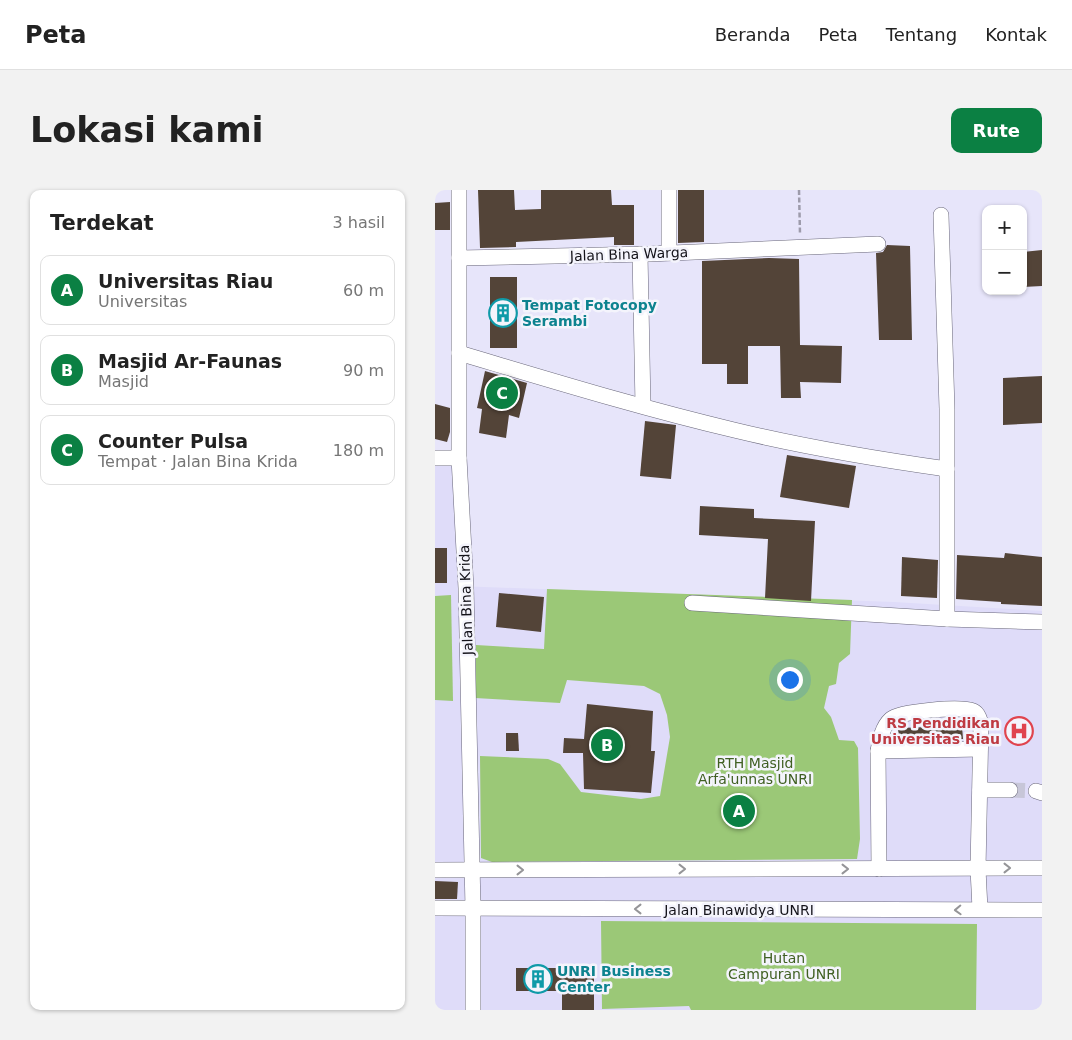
<!DOCTYPE html>
<html lang="id">
<meta charset="utf-8">
<style>
:root{--surface:#fff;--page:#f2f2f2;--text:#222;--muted:#767676;--line:#e0e0e0;--accent:#0b8043}
body{margin:0;font-family:"DejaVu Sans",sans-serif;background:var(--page);color:var(--text)}
.controls{position:absolute;right:15px;top:15px;display:grid;overflow:hidden;border-radius:10px;box-shadow:0 1px 4px #0004}
.controls button{width:45px;height:45px;display:grid;place-items:center;padding:0;border:0;border-bottom:1px solid var(--line);background:var(--surface);color:var(--text);font:25px sans-serif}
.you{position:absolute;left:354px;top:489px;width:18px;height:18px;margin:-12px;border:4px solid #fff;border-radius:50%;background:#1a73e8;box-shadow:0 0 0 8px #1a73e833}
.badge{display:grid;place-items:center;width:32px;height:32px;border-radius:50%;background:var(--accent);color:#fff;font-size:16px;font-weight:700}
.pin{position:absolute;translate:-50% -50%;border:2px solid #fff;box-shadow:0 1px 5px #0006}
.list{margin:0;padding:0;list-style:none}
h2{display:flex;justify-content:space-between;align-items:center;height:65px;margin:0;padding:0 20px;font-size:21px}
h2 small{font-size:16px;font-weight:400;color:var(--muted)}
.list li{display:grid;grid-template-columns:32px 1fr auto;gap:15px;align-items:center;box-sizing:border-box;height:70px;margin:0 10px 10px;padding:0 10px;border:1px solid var(--line);border-radius:10px}
.list b{display:block;font-size:19px;white-space:nowrap}
.list p{margin:0;font-size:16px;white-space:nowrap;color:var(--muted)}
.list em{font-size:16px;font-style:normal;color:var(--muted)}
.map{position:relative;flex:none;width:607px;height:820px;overflow:hidden;border-radius:10px}
header{display:flex;align-items:center;gap:30px;box-sizing:border-box;height:70px;padding:0 25px;background:var(--surface);border-bottom:1px solid var(--line)}
header strong{font-size:24px}
nav{display:flex;gap:28px;margin-inline-start:auto;font-size:18px}
.intro{display:flex;align-items:center;justify-content:space-between;box-sizing:border-box;height:120px;padding:0 30px}
h1{margin:0;font-size:35px}
.button{padding:12px 22px;border-radius:10px;background:var(--accent);color:#fff;font-size:18px;font-weight:700}
main{display:flex;gap:30px;padding:0 30px}
aside{flex:1;background:var(--surface);border-radius:10px;box-shadow:0 1px 4px #0004}
.map>svg:first-child{display:block}
.built{fill:#dfdcf9}
.green{fill:#9bc877}
.building{fill:#534438}
.lines{fill:none;stroke-linecap:round;stroke-linejoin:round}
.minor-tunnel{stroke:#c7c6d8;stroke-width:15;stroke-dasharray:15 8;stroke-linecap:butt}
.minor-casing{stroke:#69677a;stroke-width:16}
.path{stroke:#9d9bab;stroke-width:2.5;stroke-dasharray:5 2.5;stroke-linecap:butt}
.minor{stroke:#fff;stroke-width:15}
.oneway{stroke:#959598}
.labels{text-anchor:middle;dominant-baseline:central;stroke-width:5;stroke-linejoin:round;paint-order:stroke}
.street-label{font-size:14px;fill:#14131a;stroke:#f4f4fc}
.culture-label{font-size:14px;font-weight:bold;fill:#0d838f;stroke:#f4f4fc;text-anchor:start}
.health-label{font-size:14px;font-weight:bold;fill:#be3a42;stroke:#f4f4fc;text-anchor:end}
.park-label{font-size:14px;fill:#406023;stroke:#f4f4fc}
</style>
<header>
<strong>Peta</strong>
<nav><a>Beranda</a><a>Peta</a><a>Tentang</a><a>Kontak</a></nav>
</header>
<div class="intro"><h1>Lokasi kami</h1><a class="button">Rute</a></div>
<main>
<aside>
<h2>Terdekat<small>3 hasil</small></h2>
<ul class="list">
<li><span class="badge">A</span><div><b>Universitas Riau</b><p>Universitas</p></div><em>60 m</em></li>
<li><span class="badge">B</span><div><b>Masjid Ar-Faunas</b><p>Masjid</p></div><em>90 m</em></li>
<li><span class="badge">C</span><div><b>Counter Pulsa</b><p>Tempat · Jalan Bina Krida</p></div><em>180 m</em></li>
</ul>
</aside>
<div class="map">
<svg width="607" height="820" viewBox="0 0 607 820">
<rect width="100%" height="100%" fill="#e7e5fa"/>
<polygon class="built" points="0,273 22,273 23,396 459,412 607,421 607,820 0,820"/>
<g class="green">
<polygon points="112,399 417,410 415,464 404,473 401,494 394,496 389,518 396,527 404,550 419,551 423,558 425,649 422,669 57,672 46,668 45,566 113,569 125,574 146,602 206,609 225,606 235,547 232,525 225,504 209,496 132,490 125,513 40,508 41,455 109,459"/>
<polygon points="16,405 18,511 0,510 0,406"/>
<polygon points="166,731 542,734 541,820 256,820 254,816 167,819"/>
</g>
<g class="building">
<polygon points="43,0 79,0 80,20 106,19 106,0 176,0 177,15 199,15 199,55 179,55 179,47 81,52 81,57 45,58"/>
<polygon points="243,0 269,0 269,52 243,53"/>
<polygon points="15,12 15,40 0,40 0,13"/>
<polygon points="452,55 475,56 477,150 444,150 441,63 448,62"/>
<polygon points="607,60 607,96 588,97 588,62"/>
<polygon points="334,68 364,69 365,155 407,156 406,193 365,192 366,208 346,208 345,156 313,156 313,194 292,194 292,174 267,174 267,71"/>
<rect x="55" y="87" width="27" height="71"/>
<polygon points="50,181 92,193 84,228 74,225 71,248 44,243 47,219 42,218"/>
<polygon points="607,186 607,233 568,235 568,188"/>
<polygon points="0,214 15,218 15,242 12,252 0,249"/>
<polygon points="210,231 241,235 236,289 205,286"/>
<polygon points="352,265 421,276 414,318 345,307"/>
<polygon points="265,316 319,319 319,328 380,331 376,411 330,408 333,349 264,345"/>
<rect x="0" y="358" width="12" height="35"/>
<polygon points="570,363 607,367 607,416 566,414 566,412 521,409 522,365 569,368"/>
<polygon points="467,367 503,370 502,408 466,406"/>
<polygon points="64,403 109,407 106,442 61,437"/>
<polygon points="152,514 218,521 216,561 220,561 216,603 149,599 148,563 128,563 129,548 149,549"/>
<polygon points="527,536 528,549 464,551 463,538"/>
<polygon points="71,543 83,543 84,561 71,561"/>
<polygon points="0,691 23,692 22,709 0,709"/>
<polygon points="81,778 125,778 125,781 159,781 159,820 127,820 127,801 81,801"/>
</g>
<g class="lines">
<polyline class="minor-tunnel" points="575,600 601,601"/>
<defs>
<g id="minor">
<polyline points="24,0 24,268 31,398 38,718 38,820"/>
<polyline points="234,0 234,63"/>
<polyline points="506,25 512,219 512,429"/>
<polyline points="205,64 208,216"/>
<polyline points="24,68 214,64 443,54"/>
<path d="M24 163C115 190 206 218 299 240 369 257 441 269 512 279"/>
<polyline points="0,268 24,268"/>
<polyline points="257,413 512,429 607,432"/>
<polyline points="443,561 545,559"/>
<polyline points="545,600 575,600"/>
<polyline points="601,601 607,603"/>
<path d="M444 679 443 561C445 550 447 537 456 529 465 521 526 516 538 521 543 523 544 528 546 533L543 679 545 719"/>
<polyline points="0,680 607,678"/>
<polyline points="0,718 607,720"/>
</g>
</defs>
<use href="#minor" class="minor-casing"/>
<polyline class="path" points="364,0 365,44"/>
<use href="#minor" class="minor"/>
</g>
<defs><path id="oneway-chevron" d="M-2-3.5L2.5 0L-2 3.5" fill="none" stroke-width="1.6" stroke-linecap="round" stroke-linejoin="round" transform="scale(1.25)"/></defs>
<g class="oneway">
<use href="#oneway-chevron" transform="translate(572 678)"/>
<use href="#oneway-chevron" transform="translate(247 679)"/>
<use href="#oneway-chevron" transform="translate(410 679)"/>
<use href="#oneway-chevron" transform="translate(85 680)"/>
<use href="#oneway-chevron" transform="translate(203 719) rotate(-180)"/>
<use href="#oneway-chevron" transform="translate(523 720) rotate(178)"/>
</g>
<defs>
<symbol id="building-ring" viewBox="-11 -11 22 22"><circle r="9.5" fill="#f4f4fc" stroke="#0f9aa8" stroke-width="1.5"/><path d="M-4-6H4V6H1V3H-1V6H-4ZM-2.5-4.3h1.7v1.8h-1.7ZM.8-4.3h1.7v1.8H.8ZM-2.5-1h1.7V.8h-1.7ZM.8-1h1.7V.8H.8Z" fill="#0f9aa8"/></symbol>
<symbol id="hospital-ring" viewBox="-11 -11 22 22"><circle r="9.5" fill="#f4f4fc" stroke="#e0444e" stroke-width="1.5"/><path d="M-5-5h3v3.5h4V-5h3V5h-3V1.5h-4V5h-3Z" fill="#e0444e"/></symbol>
</defs>
<g fill-rule="evenodd">
<use href="#building-ring" x="52" y="107" width="32" height="32"/>
<use href="#hospital-ring" x="568" y="525" width="32" height="32"/>
<use href="#building-ring" x="87" y="773" width="32" height="32"/>
</g>
<g class="labels">
<g class="street-label">
<text transform="translate(194 64) rotate(-2)">Jalan Bina Warga</text>
<text transform="translate(31 410) rotate(-92)">Jalan Bina Krida</text>
<text x="304" y="720">Jalan Binawidya UNRI</text>
</g>
<g class="culture-label">
<text x="87" y="115">Tempat Fotocopy<tspan x="87" dy="16">Serambi</tspan></text>
<text x="122" y="781">UNRI Business<tspan x="122" dy="16">Center</tspan></text>
</g>
<g class="health-label">
<text x="565" y="533">RS Pendidikan<tspan x="565" dy="16">Universitas Riau</tspan></text>
</g>
<g class="park-label">
<text x="320" y="573">RTH Masjid<tspan x="320" dy="16">Arfa'unnas UNRI</tspan></text>
<text x="349" y="768">Hutan<tspan x="349" dy="16">Campuran UNRI</tspan></text>
</g>
</g>
</svg>
<div class="controls">
<button>+</button>
<button>−</button>
</div>
<div class="you"></div>
<div class="pin badge" style="left:304px;top:621px">A</div>
<div class="pin badge" style="left:172px;top:555px">B</div>
<div class="pin badge" style="left:67px;top:203px">C</div>
</div>
</main>
